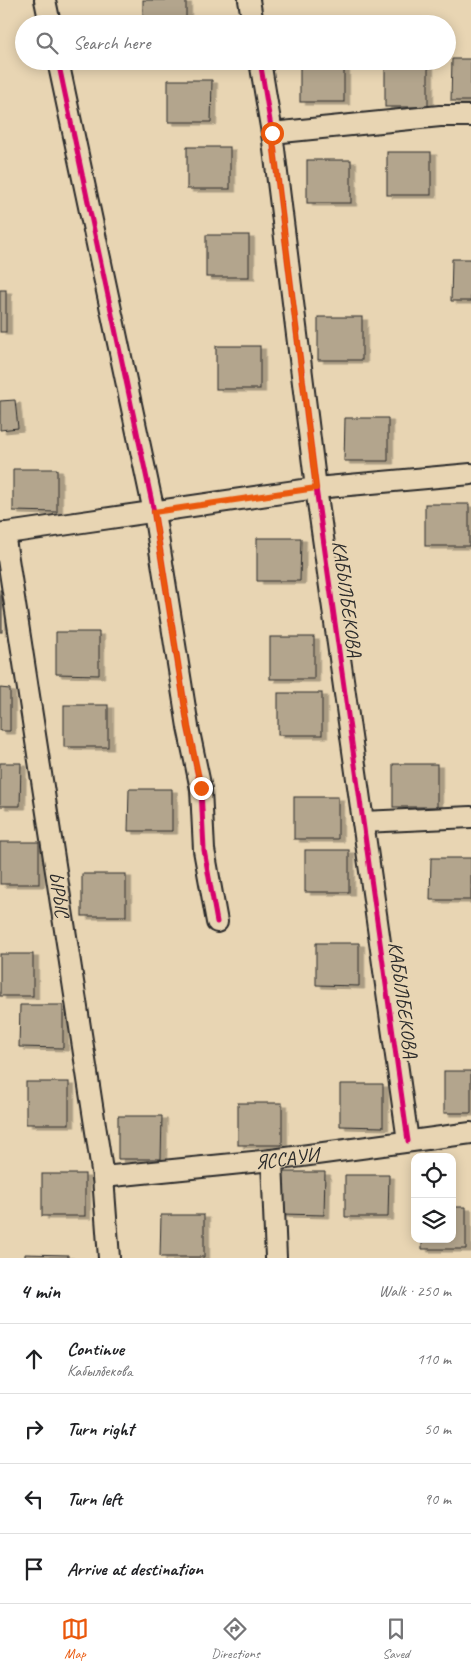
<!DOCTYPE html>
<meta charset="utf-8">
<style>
:root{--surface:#fff;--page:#f6f6f6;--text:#202124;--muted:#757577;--line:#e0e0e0;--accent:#ea580c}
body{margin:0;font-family:Caveat,sans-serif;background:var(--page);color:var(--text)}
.controls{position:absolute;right:15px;bottom:15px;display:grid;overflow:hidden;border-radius:10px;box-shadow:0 2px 12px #0003}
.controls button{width:45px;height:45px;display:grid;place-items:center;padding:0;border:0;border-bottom:1px solid var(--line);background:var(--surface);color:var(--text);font:25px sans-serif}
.stop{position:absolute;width:15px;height:15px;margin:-11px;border:4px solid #ea580c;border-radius:50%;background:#fff}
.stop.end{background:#ea580c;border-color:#fff;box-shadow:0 1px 5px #0008}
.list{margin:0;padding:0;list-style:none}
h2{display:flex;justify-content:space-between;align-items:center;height:65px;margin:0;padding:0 20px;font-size:21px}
h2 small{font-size:16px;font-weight:400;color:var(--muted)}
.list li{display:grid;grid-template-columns:32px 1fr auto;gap:15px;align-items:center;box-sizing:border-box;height:70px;padding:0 20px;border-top:1px solid var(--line)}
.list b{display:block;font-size:19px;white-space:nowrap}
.list p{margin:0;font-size:16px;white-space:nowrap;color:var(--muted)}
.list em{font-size:16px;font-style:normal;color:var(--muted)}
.icon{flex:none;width:28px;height:28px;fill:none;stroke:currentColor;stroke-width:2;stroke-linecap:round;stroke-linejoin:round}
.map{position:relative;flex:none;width:471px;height:1258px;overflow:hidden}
.search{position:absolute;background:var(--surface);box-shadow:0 2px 12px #0003;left:15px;right:15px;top:15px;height:55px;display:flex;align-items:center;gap:12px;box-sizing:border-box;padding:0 18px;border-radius:28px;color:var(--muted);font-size:19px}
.sheet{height:345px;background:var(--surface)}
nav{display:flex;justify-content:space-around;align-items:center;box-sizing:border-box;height:70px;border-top:1px solid var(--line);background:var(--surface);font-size:14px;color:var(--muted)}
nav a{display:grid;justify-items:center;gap:2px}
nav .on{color:var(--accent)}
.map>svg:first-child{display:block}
.building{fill:#b3a58d;stroke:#2b2b2b;filter:url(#shadow)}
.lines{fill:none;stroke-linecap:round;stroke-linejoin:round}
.minor-casing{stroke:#2b2b2b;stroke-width:24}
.minor{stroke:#e8d5b3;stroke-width:20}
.cycleway-casing{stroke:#e8d5b3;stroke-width:8}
.cycleway{stroke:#d6006c;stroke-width:5}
.route{stroke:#ea580c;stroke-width:6}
.labels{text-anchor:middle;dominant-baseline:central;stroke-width:5;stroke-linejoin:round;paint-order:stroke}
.street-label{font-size:20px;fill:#2b2b2b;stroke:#e8d5b3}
</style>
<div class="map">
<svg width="471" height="1258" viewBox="0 0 471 1258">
<defs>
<filter id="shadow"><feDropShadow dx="5.5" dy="3" stdDeviation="0" flood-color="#0004"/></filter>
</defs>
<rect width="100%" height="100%" fill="#e8d5b3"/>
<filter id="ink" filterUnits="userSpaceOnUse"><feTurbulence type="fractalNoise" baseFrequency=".02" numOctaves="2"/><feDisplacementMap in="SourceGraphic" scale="10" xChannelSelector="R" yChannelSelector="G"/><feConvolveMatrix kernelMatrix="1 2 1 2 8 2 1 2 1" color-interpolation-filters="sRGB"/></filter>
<g filter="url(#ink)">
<g class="building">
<rect x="143" y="0" width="43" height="24"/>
<polygon points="452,59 471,59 471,101 451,101"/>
<rect x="300" y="61" width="44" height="41"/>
<rect x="385" y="64" width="43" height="43"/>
<polygon points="168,80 212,80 211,122 168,122"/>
<rect x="187" y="147" width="43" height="42"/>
<rect x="387" y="152" width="44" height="43"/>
<rect x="307" y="160" width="44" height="43"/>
<rect x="206" y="235" width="43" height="42"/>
<polygon points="452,259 471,259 471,301 451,301"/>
<rect x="0" y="290" width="6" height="42"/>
<rect x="318" y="317" width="44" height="43"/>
<rect x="216" y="346" width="44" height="43"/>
<polygon points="15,400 18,428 0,430 0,401"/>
<polygon points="345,418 388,418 388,461 344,461"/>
<polygon points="13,469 57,469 57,512 13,511"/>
<rect x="425" y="504" width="44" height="42"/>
<polygon points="257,538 301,538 300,581 257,581"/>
<rect x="0" y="590" width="2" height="42"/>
<polygon points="56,632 99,632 99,675 56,674"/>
<rect x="270" y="637" width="44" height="42"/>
<polygon points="0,688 10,689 10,731 0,731"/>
<rect x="278" y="693" width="44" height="42"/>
<rect x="64" y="705" width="44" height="42"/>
<polygon points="0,763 21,763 20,806 0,806"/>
<rect x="393" y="764" width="44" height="43"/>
<polygon points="129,789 172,789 172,831 128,831"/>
<rect x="294" y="797" width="44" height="42"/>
<rect x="0" y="842" width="39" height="42"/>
<rect x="305" y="850" width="44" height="42"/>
<polygon points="431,858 471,858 471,900 430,900"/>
<rect x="82" y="874" width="44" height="42"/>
<polygon points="316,943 359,943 359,986 316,985"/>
<rect x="0" y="954" width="33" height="42"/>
<polygon points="20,1005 63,1005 63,1048 19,1047"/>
<rect x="444" y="1071" width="27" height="42"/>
<rect x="26" y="1082" width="43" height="42"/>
<polygon points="340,1084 383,1084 383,1127 340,1126"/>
<rect x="238" y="1103" width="44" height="42"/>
<polygon points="118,1116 162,1116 161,1159 118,1159"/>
<polygon points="281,1172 325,1172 324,1215 281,1214"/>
<rect x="42" y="1174" width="43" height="42"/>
<polygon points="345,1175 389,1175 388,1217 345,1217"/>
<polygon points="452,1207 466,1207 466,1249 422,1249 422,1239 452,1239"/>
<polygon points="161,1215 204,1215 204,1257 160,1257"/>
<polygon points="25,1254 68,1255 68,1258 25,1258"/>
</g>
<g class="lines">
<defs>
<g id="minor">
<polyline points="45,0 50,24"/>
<polyline points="249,0 253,24"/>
<polyline points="58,61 154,512 188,727 201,789 204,850 217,922"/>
<polyline points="260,61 272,133 316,488 408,1141"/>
<polyline points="272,133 440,116 471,116"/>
<path id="s1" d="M4 533 103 1177 109 1258"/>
<polyline points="0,534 316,488 471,474"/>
<polyline points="363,822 471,817"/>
<polyline points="272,1160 276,1258"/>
<path id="s2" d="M103 1177 272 1160 471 1133"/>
</g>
</defs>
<use href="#minor" class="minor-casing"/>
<use href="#minor" class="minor"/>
<defs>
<g id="cycleway">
<polyline points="58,61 154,512 188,727 201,789 204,850 217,922"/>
<polyline points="260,61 272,133 316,488 408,1141"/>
</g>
</defs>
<use href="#cycleway" class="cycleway-casing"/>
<use href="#cycleway" class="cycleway"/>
</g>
</g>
<g class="lines" filter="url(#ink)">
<polyline class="route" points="201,788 188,727 154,512 316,488 272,133"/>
</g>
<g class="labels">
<g class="street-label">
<text transform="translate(347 599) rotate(82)">КАБЫЛБЕКОВА</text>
<text stroke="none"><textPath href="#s1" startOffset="366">ЫРЫС</textPath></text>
<text transform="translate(403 1000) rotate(82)">КАБЫЛБЕКОВА</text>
<text stroke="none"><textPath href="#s2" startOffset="185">ЯССАУИ</textPath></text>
</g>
</g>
</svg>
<div class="controls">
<button><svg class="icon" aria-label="locate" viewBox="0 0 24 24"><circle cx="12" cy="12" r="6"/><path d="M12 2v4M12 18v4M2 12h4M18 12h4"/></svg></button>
<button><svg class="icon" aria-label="layers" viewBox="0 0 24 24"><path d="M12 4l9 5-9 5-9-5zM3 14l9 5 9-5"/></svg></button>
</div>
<div class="stop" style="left:272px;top:133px"></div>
<div class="stop end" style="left:201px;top:788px"></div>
<div class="search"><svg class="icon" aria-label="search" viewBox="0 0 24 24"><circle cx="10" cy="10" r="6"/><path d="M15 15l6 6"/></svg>Search here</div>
</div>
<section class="sheet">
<h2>4 min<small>Walk · 250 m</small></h2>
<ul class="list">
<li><svg class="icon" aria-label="ahead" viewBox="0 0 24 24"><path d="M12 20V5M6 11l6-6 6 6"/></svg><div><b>Continue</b><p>Кабылбекова</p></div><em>110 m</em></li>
<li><svg class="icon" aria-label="right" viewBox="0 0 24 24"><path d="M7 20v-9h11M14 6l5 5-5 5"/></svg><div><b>Turn right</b></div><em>50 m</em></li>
<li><svg class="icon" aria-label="left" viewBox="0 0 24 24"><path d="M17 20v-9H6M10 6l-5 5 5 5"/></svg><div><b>Turn left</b></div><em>90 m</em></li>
<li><svg class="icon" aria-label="arrive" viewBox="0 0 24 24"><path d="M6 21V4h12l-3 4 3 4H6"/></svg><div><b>Arrive at destination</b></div></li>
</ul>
</section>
<nav>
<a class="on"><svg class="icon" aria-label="map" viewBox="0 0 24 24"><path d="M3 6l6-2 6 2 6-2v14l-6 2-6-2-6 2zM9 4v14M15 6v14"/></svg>Map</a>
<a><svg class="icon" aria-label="directions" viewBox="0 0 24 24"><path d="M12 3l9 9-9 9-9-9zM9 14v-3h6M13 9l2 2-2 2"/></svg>Directions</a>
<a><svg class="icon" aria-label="saved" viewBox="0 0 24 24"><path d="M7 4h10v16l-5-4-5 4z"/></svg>Saved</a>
</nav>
